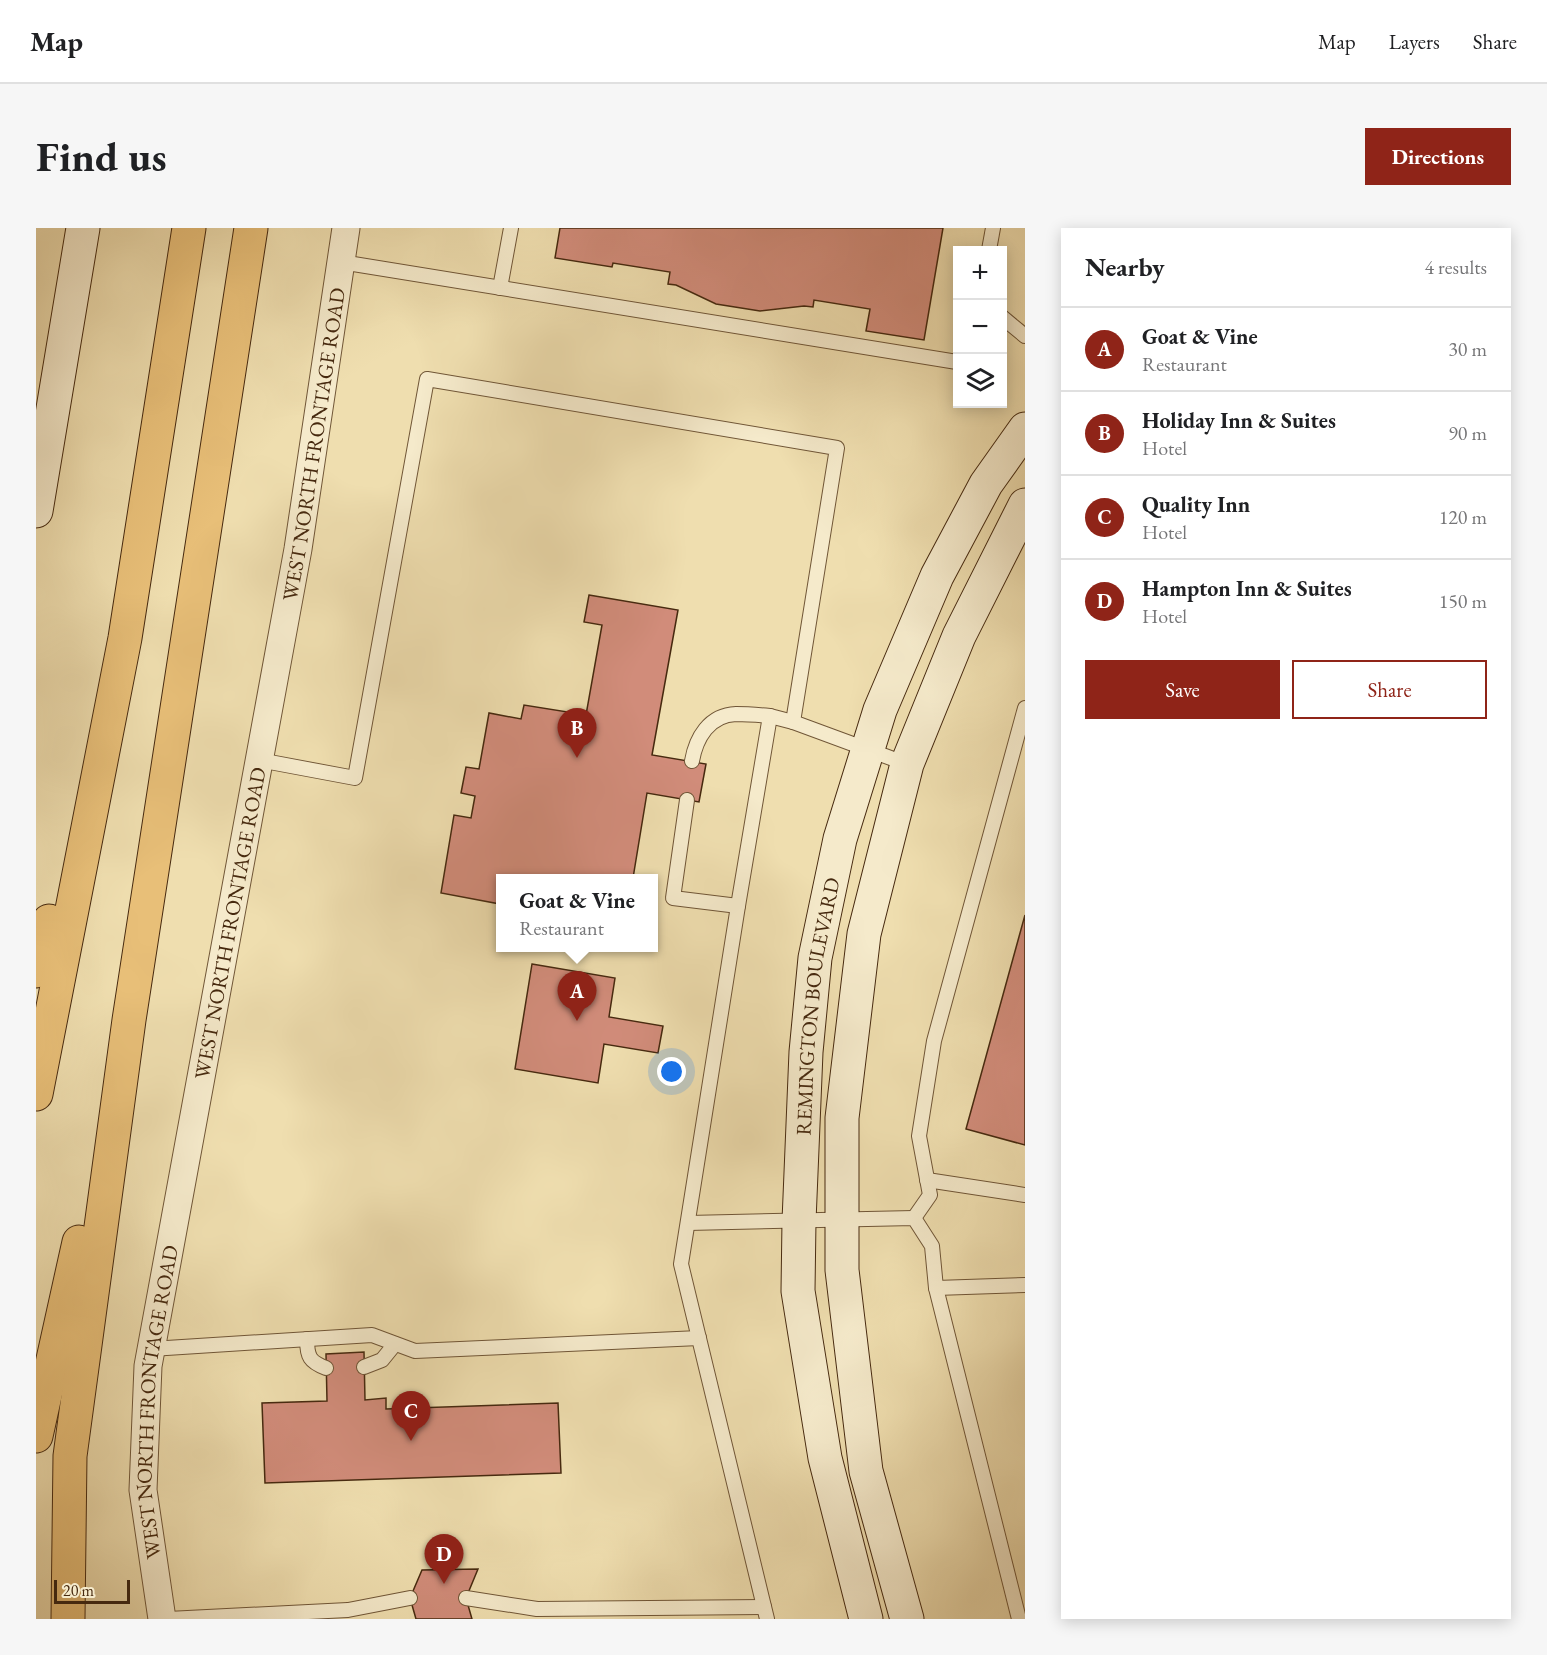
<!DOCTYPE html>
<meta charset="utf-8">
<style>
:root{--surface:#fff;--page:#f6f6f6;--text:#202124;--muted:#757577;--line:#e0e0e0;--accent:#8f2418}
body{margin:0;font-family:"EB Garamond",serif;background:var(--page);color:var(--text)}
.controls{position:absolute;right:18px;top:18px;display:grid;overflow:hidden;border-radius:0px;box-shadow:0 3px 15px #0003}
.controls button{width:54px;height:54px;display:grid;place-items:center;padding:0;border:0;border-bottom:2px solid var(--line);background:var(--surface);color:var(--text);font:30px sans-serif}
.scale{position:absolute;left:18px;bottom:15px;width:76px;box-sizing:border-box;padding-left:6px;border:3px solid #46290f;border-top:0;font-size:16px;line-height:21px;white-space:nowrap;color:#46290f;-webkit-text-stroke:4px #f5eacb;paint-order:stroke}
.you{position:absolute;left:636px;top:844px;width:21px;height:21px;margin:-15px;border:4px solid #fff;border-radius:50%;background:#1a73e8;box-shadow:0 0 0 9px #1a73e833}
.badge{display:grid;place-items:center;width:39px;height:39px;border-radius:50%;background:var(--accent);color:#fff;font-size:20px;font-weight:700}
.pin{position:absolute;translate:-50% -50px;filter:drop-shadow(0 2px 3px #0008)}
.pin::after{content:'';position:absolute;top:32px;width:21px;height:18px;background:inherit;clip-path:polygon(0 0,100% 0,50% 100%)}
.popup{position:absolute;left:460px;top:646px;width:162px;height:78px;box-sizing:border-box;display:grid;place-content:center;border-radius:0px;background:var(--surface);filter:drop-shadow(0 2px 4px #0005);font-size:20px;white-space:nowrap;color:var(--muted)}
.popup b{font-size:22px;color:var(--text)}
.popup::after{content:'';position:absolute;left:50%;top:100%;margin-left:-12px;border:12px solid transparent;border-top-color:var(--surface)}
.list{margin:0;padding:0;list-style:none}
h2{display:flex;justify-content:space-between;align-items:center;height:78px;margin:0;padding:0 24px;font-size:26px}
h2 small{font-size:20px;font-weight:400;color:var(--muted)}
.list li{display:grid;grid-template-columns:39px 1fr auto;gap:18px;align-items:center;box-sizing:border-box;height:84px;padding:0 24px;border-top:2px solid var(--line)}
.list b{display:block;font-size:22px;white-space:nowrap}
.list p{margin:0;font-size:20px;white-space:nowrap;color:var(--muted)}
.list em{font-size:20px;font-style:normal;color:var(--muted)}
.actions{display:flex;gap:12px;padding:18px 24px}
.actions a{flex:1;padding:14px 0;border:2px solid var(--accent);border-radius:0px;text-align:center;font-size:21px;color:var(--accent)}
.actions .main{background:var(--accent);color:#fff}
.icon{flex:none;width:33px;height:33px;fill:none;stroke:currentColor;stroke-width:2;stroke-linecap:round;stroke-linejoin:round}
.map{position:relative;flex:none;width:989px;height:1391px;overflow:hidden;border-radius:0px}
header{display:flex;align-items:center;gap:36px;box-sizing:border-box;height:84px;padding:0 30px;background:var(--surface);border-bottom:2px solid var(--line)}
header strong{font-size:28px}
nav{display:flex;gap:33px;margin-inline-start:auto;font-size:21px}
.intro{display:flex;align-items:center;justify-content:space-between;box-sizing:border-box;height:144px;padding:0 36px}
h1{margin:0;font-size:42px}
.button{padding:15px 27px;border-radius:0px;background:var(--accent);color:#fff;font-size:21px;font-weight:700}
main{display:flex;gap:36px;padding:0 36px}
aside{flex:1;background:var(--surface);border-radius:0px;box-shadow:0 3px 15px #0003}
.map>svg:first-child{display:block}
.building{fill:#d18c7a;stroke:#46290f;stroke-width:1.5}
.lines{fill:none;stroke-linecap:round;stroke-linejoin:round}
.lane-casing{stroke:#705637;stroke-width:16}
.street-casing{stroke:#705637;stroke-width:29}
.secondary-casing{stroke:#46290f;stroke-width:35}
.highway-casing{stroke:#46290f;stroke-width:35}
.lane{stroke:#f5eacb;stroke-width:14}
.street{stroke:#f5eacb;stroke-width:27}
.secondary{stroke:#f5eacb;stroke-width:33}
.highway{stroke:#e8bf78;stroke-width:33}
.labels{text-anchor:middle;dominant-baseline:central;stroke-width:4.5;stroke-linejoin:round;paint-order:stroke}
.street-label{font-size:21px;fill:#46290f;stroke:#f5eacb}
</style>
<header>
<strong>Map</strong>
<nav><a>Map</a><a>Layers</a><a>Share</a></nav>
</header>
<div class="intro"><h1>Find us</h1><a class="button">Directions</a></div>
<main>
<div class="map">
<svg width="989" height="1391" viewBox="0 0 989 1391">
<rect width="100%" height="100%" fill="#efdeaf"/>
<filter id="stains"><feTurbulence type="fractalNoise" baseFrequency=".00333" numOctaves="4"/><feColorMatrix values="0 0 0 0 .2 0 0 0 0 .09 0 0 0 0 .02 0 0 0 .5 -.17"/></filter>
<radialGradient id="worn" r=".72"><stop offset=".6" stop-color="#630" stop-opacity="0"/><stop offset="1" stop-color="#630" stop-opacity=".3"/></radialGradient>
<g class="building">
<polygon points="524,0 907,0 888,112 830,103 834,81 778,72 777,79 768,78 724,83 680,76 640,57 632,56 634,44 577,35 576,39 519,30"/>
<polygon points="553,367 642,382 616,527 670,536 663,574 611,565 597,650 464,650 464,676 405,665 418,587 435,590 439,568 425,565 430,539 443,541 453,485 485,491 488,477 550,487 566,397 548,394"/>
<polygon points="989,687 989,917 930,901"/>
<polygon points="496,736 579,750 573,789 627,798 622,825 568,816 562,855 479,841"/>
<polygon points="328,1124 329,1172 350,1170 350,1181 522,1175 525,1245 229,1255 226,1175 291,1173 290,1126"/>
<polygon points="442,1341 430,1370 436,1391 380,1391 374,1370 386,1342"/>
</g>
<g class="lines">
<defs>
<g id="lane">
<polyline points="953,22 957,0"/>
<polyline points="305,34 921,134"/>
<polyline points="464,60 475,0"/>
<polyline points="966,89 989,108"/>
<polyline points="223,532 319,550 391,151 801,220 757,494 871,536"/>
<path d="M656 533C660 510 673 487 700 486 711 486 723 487 734 488"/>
<polyline points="651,572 637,670 702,678"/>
<polyline points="891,952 989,967"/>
<polyline points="878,990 894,967 883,908 898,813 989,480"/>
<polyline points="652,995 878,990 896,1018 900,1060 983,1391"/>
<polyline points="900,1060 989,1057"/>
<path d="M271 1111C271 1129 274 1134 290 1140"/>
<polyline points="115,1121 336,1107 379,1123 663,1110"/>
<polyline points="328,1139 346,1132 359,1116"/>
<polyline points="430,1370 501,1381 728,1379"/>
<polyline points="132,1391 312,1382 374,1370"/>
<polyline points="731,1391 645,1036 702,678 734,488 757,494"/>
</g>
<g id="street">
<path id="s1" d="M126 1391 107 1262 112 1138 262 321 310 0"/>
</g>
<g id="secondary">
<polyline points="0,283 47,0"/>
<path id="s2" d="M830 1391 789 1230 762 1063 763 993 770 824 779 730 804 611 844 482 901 348 950 256 989 201"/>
<polyline points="871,1391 830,1243 806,1042 806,890 828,706 871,536 923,408 989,277"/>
</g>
<g id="highway">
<polyline points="0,743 13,693"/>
<polyline points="0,866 89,410 153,0"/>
<polyline points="0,1208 43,1014"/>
<polyline points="32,1391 34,1228 93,792 215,0"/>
</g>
</defs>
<use href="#lane" class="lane-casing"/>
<use href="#street" class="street-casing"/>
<use href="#secondary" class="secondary-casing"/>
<use href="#highway" class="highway-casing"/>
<use href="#lane" class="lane"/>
<use href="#street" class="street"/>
<use href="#secondary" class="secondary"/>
<use href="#highway" class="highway"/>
</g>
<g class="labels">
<g class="street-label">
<text stroke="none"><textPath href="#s1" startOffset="1191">WEST NORTH FRONTAGE ROAD</textPath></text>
<text stroke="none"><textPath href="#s1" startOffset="705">WEST NORTH FRONTAGE ROAD</textPath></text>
<text stroke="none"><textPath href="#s2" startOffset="621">REMINGTON BOULEVARD</textPath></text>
<text stroke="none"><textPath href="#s1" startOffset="219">WEST NORTH FRONTAGE ROAD</textPath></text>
</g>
</g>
<rect width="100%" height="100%" filter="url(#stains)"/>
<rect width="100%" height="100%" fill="url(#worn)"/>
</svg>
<div class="controls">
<button>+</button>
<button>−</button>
<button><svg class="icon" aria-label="layers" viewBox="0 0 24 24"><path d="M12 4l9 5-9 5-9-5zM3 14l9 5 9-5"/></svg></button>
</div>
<div class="scale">20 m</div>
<div class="you"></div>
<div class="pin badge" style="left:541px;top:793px">A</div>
<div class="popup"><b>Goat &amp; Vine</b>Restaurant</div>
<div class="pin badge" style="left:541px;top:530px">B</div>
<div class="pin badge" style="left:375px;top:1213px">C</div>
<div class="pin badge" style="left:408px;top:1356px">D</div>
</div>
<aside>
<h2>Nearby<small>4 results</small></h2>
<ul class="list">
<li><span class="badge">A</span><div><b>Goat &amp; Vine</b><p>Restaurant</p></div><em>30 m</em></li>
<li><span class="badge">B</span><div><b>Holiday Inn &amp; Suites</b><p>Hotel</p></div><em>90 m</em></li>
<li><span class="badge">C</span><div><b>Quality Inn</b><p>Hotel</p></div><em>120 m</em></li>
<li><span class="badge">D</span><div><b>Hampton Inn &amp; Suites</b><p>Hotel</p></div><em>150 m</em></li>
</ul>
<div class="actions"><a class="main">Save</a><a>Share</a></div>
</aside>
</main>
